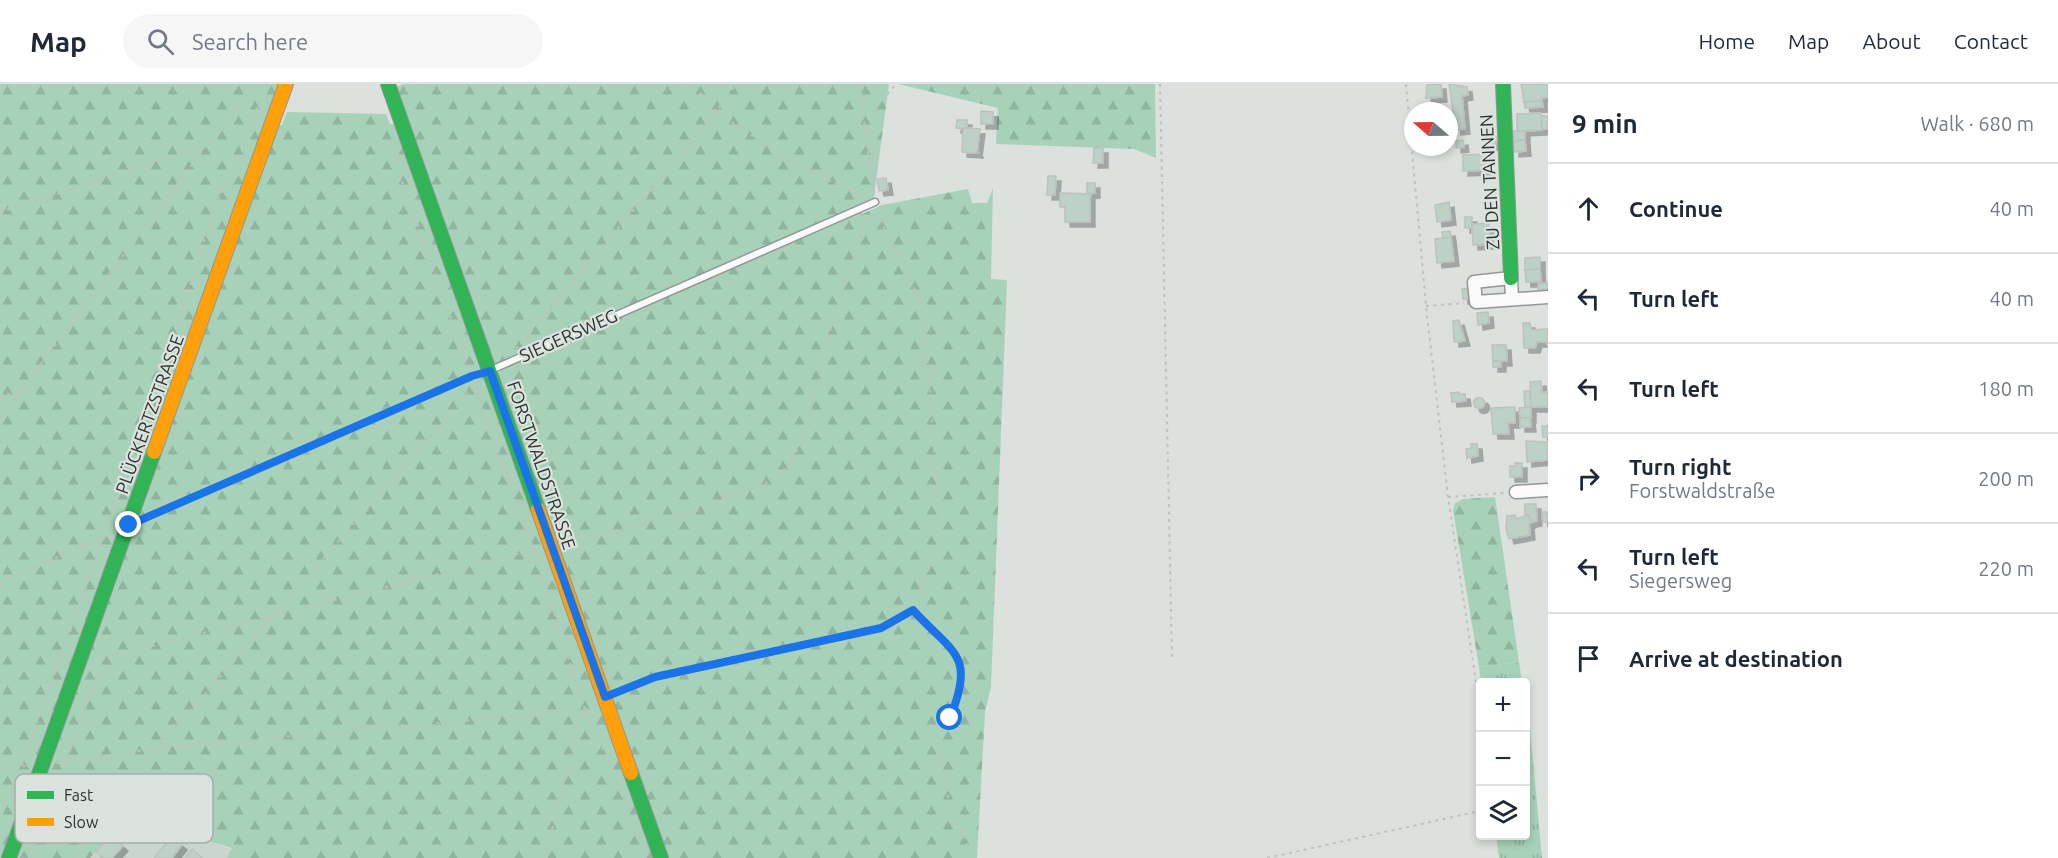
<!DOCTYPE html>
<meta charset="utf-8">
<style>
:root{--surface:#fff;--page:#f6f6f7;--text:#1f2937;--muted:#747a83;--line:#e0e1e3}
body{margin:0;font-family:Ubuntu,sans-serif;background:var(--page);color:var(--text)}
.controls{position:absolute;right:18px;bottom:18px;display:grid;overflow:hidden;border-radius:6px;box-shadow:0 3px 9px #0003}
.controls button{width:54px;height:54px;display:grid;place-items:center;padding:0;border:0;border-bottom:2px solid var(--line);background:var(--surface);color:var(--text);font:30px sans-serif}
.compass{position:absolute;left:1404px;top:18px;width:54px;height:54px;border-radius:50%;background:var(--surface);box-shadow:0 3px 9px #0003;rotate:290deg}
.stop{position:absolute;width:18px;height:18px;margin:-14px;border:4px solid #1a73e8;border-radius:50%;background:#fff}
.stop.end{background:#1a73e8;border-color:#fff;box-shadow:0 2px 6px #0008}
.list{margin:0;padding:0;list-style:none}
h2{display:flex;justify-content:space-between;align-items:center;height:78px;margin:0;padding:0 24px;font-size:26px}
h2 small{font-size:20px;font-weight:400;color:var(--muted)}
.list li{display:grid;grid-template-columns:39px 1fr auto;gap:18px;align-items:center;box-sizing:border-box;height:90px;padding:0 24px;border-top:2px solid var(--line)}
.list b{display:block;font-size:22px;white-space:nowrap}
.list p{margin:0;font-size:20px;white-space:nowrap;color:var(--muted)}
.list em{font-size:20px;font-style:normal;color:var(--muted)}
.icon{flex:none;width:33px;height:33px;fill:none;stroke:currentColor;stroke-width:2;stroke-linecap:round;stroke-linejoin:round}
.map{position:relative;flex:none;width:1548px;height:774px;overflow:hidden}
header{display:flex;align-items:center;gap:36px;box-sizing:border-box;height:84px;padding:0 30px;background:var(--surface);border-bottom:2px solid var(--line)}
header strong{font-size:28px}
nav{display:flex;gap:33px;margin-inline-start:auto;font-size:21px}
.search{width:420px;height:54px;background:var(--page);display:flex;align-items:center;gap:15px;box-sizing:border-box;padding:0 21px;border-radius:33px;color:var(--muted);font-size:22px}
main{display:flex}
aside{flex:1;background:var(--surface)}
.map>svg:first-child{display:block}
.built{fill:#cad5ce}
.grass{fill:url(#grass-tufts)}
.forest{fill:url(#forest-firs)}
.building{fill:#bdd2c6;stroke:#bdc1bf;stroke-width:1.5;filter:url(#shadow)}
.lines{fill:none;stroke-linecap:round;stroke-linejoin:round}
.lane-casing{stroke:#949795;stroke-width:9}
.street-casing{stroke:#949795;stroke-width:15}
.fast-casing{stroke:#949795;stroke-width:16}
.slow-casing{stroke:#949795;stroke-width:16}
.path{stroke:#bfc1c0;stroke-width:2;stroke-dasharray:3 4.5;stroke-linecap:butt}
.lane{stroke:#fafafa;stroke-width:6}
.street{stroke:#fafafa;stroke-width:12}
.fast{stroke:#30b455;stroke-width:14}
.slow{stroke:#ff9f0a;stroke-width:14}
.route{stroke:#1a73e8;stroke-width:8}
.labels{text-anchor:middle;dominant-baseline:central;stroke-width:4.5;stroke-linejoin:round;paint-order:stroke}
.street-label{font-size:18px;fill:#2f3230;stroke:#dae3de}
.key{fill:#dae3de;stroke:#a7aeaa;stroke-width:1.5}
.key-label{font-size:16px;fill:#2f3230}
</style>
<header>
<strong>Map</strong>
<div class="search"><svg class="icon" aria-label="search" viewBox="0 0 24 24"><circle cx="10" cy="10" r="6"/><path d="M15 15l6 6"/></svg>Search here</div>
<nav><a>Home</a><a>Map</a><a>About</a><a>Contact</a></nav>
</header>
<main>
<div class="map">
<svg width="1548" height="774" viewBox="0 0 1548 774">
<defs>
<pattern id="grass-tufts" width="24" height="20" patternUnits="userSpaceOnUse" patternTransform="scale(1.5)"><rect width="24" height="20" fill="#a7d2b9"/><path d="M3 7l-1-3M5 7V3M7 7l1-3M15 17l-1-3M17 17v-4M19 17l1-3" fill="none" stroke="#90b59f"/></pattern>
<pattern id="forest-firs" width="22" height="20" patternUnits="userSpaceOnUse" patternTransform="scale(1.5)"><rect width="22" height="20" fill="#a7d2b9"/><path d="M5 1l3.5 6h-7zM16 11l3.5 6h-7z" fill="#90b59f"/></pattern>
<filter id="shadow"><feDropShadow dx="5" dy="5" stdDeviation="0" flood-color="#0004"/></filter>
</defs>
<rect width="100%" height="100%" fill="#dce1de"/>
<polygon class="built" points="138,718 180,753 186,746 200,755 232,765 227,774 90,774"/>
<g class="grass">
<polygon points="1519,578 1522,598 1481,598 1479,583"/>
<polygon points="1527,611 1542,774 1499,774 1496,752 1526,752"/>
</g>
<g class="forest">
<polygon points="0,0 281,0 5,774 0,774"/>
<polygon points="404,0 889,0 874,112 875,117 492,281 393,4"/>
<polygon points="898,0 1155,0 1156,74 1134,65 996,60 998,24"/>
<polygon points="287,28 386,30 390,40 396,40 657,774 227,774 232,764 200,755 186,747 181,753 138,718 90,774 16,774 278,41 282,41"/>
<polygon points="993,104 991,195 1007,196 991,603 985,628 977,774 667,774 496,291 505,282 861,127 862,130 882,121 968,105 972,119 987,119"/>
<polygon points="1495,413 1519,578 1479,583 1453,426 1455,419 1463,415"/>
</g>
<g class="building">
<polygon points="1427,0 1441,0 1442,13 1426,14"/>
<polygon points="1449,0 1467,3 1468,11 1462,12 1465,45 1456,46"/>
<polygon points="1521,0 1547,0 1548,13 1542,14 1542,17 1524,18"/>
<polygon points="1542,17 1543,23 1525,24 1524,18"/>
<polygon points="981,27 993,28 993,40 981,40"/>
<polygon points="1541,29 1542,46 1517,47 1517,30"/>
<rect x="1542" y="32" width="6" height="13"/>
<polygon points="957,36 967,36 967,45 956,44"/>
<polygon points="963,44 980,45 977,68 979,69 962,68"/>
<polygon points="1513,47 1525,47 1525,56 1514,57"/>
<polygon points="1496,53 1496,61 1484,62 1483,54"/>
<polygon points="1463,56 1464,63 1456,64 1456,57"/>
<polygon points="1525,56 1526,67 1514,68 1514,57"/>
<polygon points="1094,64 1103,64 1103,79 1093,79"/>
<polygon points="1485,70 1486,86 1463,87 1463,71"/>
<polygon points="1048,92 1056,92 1055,111 1047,111"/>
<polygon points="886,94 888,106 879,107 877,95"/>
<polygon points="1087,99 1095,99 1095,109 1087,110"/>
<polygon points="1060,109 1090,110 1090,138 1065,138 1065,123 1060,123"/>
<polygon points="1449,118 1451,136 1437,138 1435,121"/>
<rect x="1465" y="133" width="7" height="11"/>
<polygon points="1489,139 1488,160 1473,161 1472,140"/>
<polygon points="1450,147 1451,153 1443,154 1442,148"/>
<polygon points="1451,153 1454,177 1437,179 1435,155"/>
<polygon points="1540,173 1540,185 1525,186 1525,174"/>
<polygon points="1540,185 1541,198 1526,198 1525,186"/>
<polygon points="1548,199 1548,205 1538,206 1538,200"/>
<polygon points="1470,204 1472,215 1463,215 1462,205"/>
<polygon points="1488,228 1489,239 1478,241 1477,229"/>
<polygon points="1459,236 1465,257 1454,258 1453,237"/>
<polygon points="1523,239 1530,239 1531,246 1548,245 1548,261 1546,258 1537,258 1535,264 1524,264"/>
<polygon points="1492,261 1506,261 1507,277 1493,277"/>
<rect x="1493" y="277" width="8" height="6"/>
<polygon points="1541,297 1542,309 1548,308 1548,323 1531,323 1530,298"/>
<polygon points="1524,307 1530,307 1531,323 1525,324"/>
<polygon points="1459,308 1459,310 1465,310 1466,317 1452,318 1451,309"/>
<circle cx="1479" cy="319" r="5.5"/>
<polygon points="1515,323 1515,339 1508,339 1509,350 1493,350 1491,324"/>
<polygon points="1531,323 1531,334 1520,334 1519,324"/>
<polygon points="1520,334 1530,334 1531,343 1520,343"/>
<polygon points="1542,342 1548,342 1548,353 1543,353"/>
<polygon points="1526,357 1548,358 1548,376 1527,378"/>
<polygon points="1471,360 1477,360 1478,372 1467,374 1466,365 1472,364"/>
<polygon points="1515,379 1522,379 1522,393 1510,393 1510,382 1516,382"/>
<polygon points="1525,420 1536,420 1537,437 1532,438 1528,431 1525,431"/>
<polygon points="1542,428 1547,428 1548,438 1543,438"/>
<polygon points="1515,431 1516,435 1528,431 1532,438 1529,440 1530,451 1509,455 1506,444 1507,432"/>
<polygon points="110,751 123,762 112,774 103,774 96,768"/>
<polygon points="172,753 182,761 172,774 154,774"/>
<polygon points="192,765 202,774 185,774"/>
</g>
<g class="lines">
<defs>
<polyline id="lane" points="491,286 875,118"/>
<g id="street">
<polyline points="1512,215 1511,194 1474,198 1476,218 1548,213"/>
<polyline points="1516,408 1548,406"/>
</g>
<g id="fast">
<polyline points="388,0 538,425"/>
<polyline points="1503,0 1511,194"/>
<polyline points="631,689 661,774"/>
<polyline points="9,774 154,368"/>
</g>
<g id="slow">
<polyline points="154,368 286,0"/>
<polyline points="538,425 631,689"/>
</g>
</defs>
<use href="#lane" class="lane-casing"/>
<use href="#street" class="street-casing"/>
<use href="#fast" class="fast-casing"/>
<use href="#slow" class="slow-casing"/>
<g class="path">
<polyline points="679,0 708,13 716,28 791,78 864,113"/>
<polyline points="862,0 861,12 873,110"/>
<polyline points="1160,0 1172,574"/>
<polyline points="1406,0 1426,222 1448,413 1480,624"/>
<polyline points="405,7 422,0"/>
<polyline points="392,54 401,83 402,97 534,466 585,626 621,707 645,774"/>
<polyline points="874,109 871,29 896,0"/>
<polyline points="0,128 206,62"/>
<polyline points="1426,222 1464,219"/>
<polyline points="516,265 716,28 736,0"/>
<polyline points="0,313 20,306"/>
<polyline points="0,334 206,62 257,0"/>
<polyline points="1448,413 1504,409"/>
<polyline points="145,434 473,292"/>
<polyline points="564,459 698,426 725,413 765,400 787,384 804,355 835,227 868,132"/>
<polyline points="0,498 110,450"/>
<polyline points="913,526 957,571 963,589 959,611 938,654 951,729 966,755 970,774"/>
<polyline points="615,608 655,593 881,544 913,526 935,470 938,423 924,224 875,126"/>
<polyline points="56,679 158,664 585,626 593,622"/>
<polyline points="0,684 27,682"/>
<polyline points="0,729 11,712 104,453 165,262 178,239 215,122 240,73 266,0"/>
<polyline points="1508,752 1512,774"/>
<polyline points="31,774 104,574 538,465"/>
<polyline points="73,774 158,664 479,296"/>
<polyline points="545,774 579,637 585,626"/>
<polyline points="1267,774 1480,727"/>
</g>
<use href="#lane" class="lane"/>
<use href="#street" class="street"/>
<use href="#fast" class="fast"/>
<use href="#slow" class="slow"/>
</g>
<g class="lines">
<path class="route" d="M129 441 472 292 490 287 605 613 655 593 881 544 913 526C953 570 976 570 950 634"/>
</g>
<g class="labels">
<g class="street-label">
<text transform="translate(1489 98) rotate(-93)">ZU DEN TANNEN</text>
<text transform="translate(568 251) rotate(-24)">SIEGERSWEG</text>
<text transform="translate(149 330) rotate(-70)">PLÜCKERTZSTRASSE</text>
<text transform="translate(542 381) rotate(71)">FORSTWALDSTRASSE</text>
</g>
</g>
<rect x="15" y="690" width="198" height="69" rx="9" class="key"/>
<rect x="27" y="707" width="27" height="8" fill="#30b455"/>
<rect x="27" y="734" width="27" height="8" fill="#ff9f0a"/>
<g class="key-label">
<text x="64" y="717">Fast</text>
<text x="64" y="744">Slow</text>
</g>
</svg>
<div class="controls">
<button>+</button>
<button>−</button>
<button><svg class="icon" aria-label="layers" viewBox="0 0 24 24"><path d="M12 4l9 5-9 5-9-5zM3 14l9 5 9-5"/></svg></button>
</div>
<svg class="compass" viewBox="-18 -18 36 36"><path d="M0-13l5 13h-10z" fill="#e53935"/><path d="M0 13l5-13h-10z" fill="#747a83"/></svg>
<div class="stop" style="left:950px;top:634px"></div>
<div class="stop end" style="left:129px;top:441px"></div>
</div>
<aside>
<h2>9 min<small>Walk · 680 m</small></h2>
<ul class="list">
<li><svg class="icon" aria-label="ahead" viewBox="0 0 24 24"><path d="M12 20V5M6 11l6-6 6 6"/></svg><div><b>Continue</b></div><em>40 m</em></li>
<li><svg class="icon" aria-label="left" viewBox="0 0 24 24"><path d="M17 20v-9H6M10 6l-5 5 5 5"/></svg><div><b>Turn left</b></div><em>40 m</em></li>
<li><svg class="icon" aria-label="left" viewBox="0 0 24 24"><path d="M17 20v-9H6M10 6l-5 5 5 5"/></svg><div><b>Turn left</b></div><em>180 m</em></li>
<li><svg class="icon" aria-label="right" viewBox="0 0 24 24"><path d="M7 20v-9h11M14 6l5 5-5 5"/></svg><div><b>Turn right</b><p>Forstwaldstraße</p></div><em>200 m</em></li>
<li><svg class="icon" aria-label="left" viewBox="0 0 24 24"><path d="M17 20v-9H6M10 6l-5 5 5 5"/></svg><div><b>Turn left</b><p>Siegersweg</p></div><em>220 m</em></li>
<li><svg class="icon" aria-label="arrive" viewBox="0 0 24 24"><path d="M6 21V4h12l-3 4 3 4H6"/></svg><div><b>Arrive at destination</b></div></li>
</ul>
</aside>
</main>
